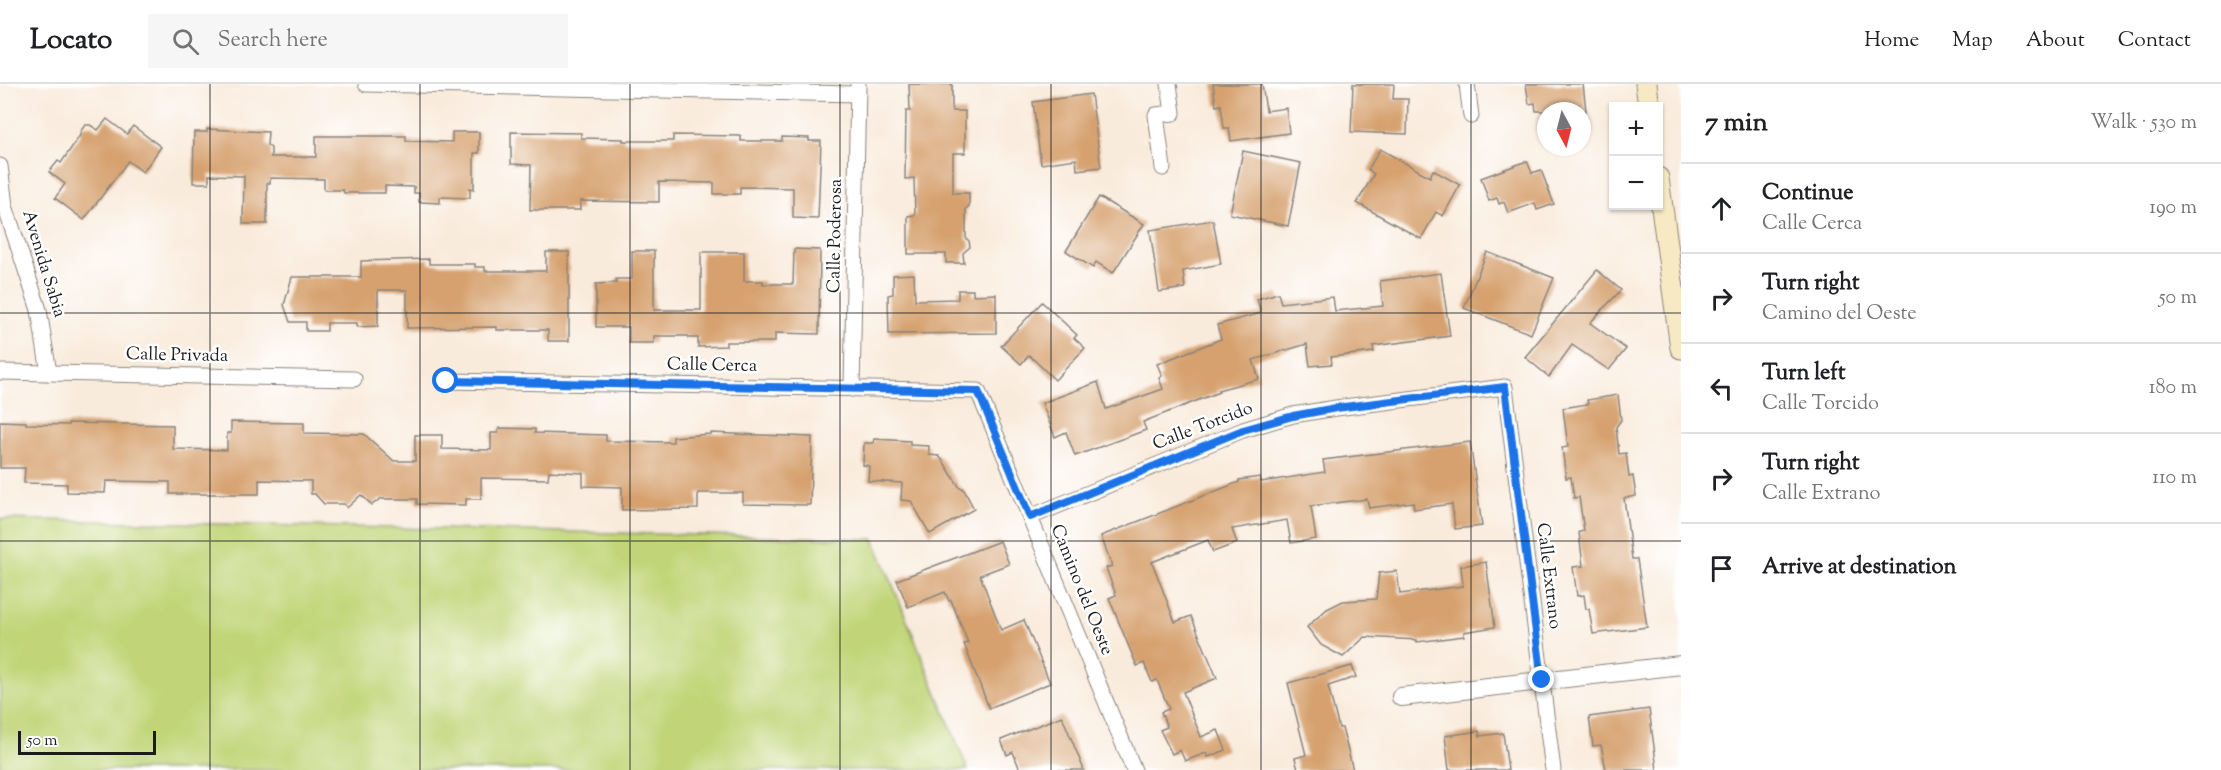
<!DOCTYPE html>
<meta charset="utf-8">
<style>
:root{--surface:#fff;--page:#f6f6f6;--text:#202124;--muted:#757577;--line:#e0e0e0}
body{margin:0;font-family:"Sorts Mill Goudy",serif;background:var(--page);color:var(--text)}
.controls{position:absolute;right:18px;top:18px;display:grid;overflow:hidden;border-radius:0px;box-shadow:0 2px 4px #0004}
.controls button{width:54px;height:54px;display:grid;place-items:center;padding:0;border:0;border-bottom:2px solid var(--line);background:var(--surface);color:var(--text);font:30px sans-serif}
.compass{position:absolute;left:1537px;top:18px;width:54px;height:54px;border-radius:50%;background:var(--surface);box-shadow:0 2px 4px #0004;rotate:173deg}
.scale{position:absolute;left:18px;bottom:15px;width:138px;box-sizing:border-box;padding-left:6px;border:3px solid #1c1c1c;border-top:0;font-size:16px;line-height:21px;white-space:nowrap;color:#1c1c1c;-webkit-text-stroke:4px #fff;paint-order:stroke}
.stop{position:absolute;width:18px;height:18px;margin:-14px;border:4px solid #1a73e8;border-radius:50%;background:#fff}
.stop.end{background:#1a73e8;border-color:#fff;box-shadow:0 2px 6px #0008}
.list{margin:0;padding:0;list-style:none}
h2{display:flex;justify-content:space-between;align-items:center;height:78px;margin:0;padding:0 24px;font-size:26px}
h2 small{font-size:20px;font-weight:400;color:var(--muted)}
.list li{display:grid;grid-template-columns:39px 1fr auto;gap:18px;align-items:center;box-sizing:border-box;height:90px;padding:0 24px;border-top:2px solid var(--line)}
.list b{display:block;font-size:22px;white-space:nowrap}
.list p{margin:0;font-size:20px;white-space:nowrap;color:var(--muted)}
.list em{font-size:20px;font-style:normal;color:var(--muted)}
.icon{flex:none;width:33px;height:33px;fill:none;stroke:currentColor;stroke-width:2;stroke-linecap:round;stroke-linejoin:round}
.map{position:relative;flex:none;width:1681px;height:686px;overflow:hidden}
header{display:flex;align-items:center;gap:36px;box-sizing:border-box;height:84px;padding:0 30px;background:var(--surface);border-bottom:2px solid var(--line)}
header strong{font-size:28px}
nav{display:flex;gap:33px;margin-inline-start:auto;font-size:21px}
.search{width:420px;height:54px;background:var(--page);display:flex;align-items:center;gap:15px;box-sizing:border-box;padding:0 21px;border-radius:0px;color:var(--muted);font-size:22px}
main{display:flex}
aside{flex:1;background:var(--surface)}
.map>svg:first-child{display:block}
.green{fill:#c1d578;stroke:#6e784a;stroke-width:1.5}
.building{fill:#d6a16e}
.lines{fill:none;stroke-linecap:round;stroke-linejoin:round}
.minor-casing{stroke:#8a847c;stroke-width:17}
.tertiary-casing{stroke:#8a847c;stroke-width:20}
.secondary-casing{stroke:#8a847c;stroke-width:23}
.minor{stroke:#fff;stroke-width:15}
.tertiary{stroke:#fff;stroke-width:18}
.secondary{stroke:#f7e9c3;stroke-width:21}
.route{stroke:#1a73e8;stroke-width:8}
.grid{fill:none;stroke:#1c1c1c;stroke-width:1.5;stroke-opacity:0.55}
.labels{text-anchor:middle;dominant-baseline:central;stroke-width:5;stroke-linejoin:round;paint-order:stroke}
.street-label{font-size:18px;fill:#1c1c1c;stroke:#fff}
</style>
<header>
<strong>Locato</strong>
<div class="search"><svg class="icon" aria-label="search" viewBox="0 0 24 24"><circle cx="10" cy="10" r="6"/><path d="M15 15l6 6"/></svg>Search here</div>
<nav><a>Home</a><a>Map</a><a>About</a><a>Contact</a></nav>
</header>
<main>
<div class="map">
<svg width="1681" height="686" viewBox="0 0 1681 686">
<rect width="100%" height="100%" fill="#fff"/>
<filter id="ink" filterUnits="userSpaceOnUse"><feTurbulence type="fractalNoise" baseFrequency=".0167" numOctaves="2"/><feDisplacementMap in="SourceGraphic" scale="12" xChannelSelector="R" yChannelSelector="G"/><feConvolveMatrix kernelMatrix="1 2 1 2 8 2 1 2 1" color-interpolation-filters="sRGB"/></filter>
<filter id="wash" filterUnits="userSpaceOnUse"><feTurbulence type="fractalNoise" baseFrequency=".008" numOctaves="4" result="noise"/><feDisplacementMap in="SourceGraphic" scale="24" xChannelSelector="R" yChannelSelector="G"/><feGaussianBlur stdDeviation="1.35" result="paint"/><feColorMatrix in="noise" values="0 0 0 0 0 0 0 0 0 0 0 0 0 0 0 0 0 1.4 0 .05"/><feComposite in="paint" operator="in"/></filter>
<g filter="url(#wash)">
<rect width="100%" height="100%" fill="#f9ebdc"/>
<polygon class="green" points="0,435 874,455 968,686 0,686"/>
<g id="blocks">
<g class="building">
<polygon points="909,0 952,0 952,27 965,27 965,69 953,69 953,109 969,109 969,122 966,125 966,154 969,157 970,163 963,169 964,179 946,179 946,170 908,170 908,132 915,131 914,94 905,95 906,27 910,27"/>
<polygon points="1213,0 1262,0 1266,27 1286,24 1289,49 1231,57 1229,44 1224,44 1221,21 1216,22"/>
<polygon points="1353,0 1394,0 1393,15 1408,15 1407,50 1351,48"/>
<polygon points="1526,0 1583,0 1586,27 1536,27 1535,19 1529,20"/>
<polygon points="1091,10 1101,83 1077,86 1076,75 1041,80 1033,18"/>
<polygon points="107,35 127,50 133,42 161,63 143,88 128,77 84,136 55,114 65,100 49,88 58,77 61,79 81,50 80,48 85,41 90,41 98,46"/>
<polygon points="207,45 268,48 267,61 271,64 271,73 316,73 316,52 406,52 406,57 452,58 452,48 479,48 479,69 474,69 474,105 470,104 470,114 440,113 440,119 419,118 419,109 414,109 414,103 385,102 385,109 344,109 343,106 324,106 324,95 270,94 270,99 267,99 267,140 243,140 244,92 209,91 209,99 193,99 194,48 207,48"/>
<polygon points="511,48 581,49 581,54 623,55 623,57 673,57 673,51 741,52 741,57 782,57 782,53 809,54 809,57 821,57 818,135 793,134 793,104 740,103 740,110 714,110 714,99 659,98 659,118 580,117 580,126 530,126 531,81 511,80"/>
<polygon points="1380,65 1430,93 1433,86 1460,101 1443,132 1436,128 1421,155 1357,119 1374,90 1368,86"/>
<polygon points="1243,67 1301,79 1288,142 1230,130"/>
<polygon points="1527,77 1532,89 1541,86 1554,120 1537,126 1535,119 1508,129 1504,118 1499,120 1497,114 1489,117 1481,94"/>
<polygon points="1099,113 1144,140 1113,189 1096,178 1093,184 1066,167"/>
<polygon points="1213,136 1221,180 1183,187 1185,204 1159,208 1150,146"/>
<polygon points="794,165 820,166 819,250 775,249 775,258 726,258 726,262 698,263 698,254 688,254 688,252 654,252 654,259 629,259 629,243 596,243 596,200 616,199 616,195 632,195 632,167 654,167 654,226 701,226 701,168 744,168 744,197 763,197 763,200 793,200"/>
<polygon points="546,168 569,168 569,257 548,257 548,246 497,246 497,243 407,244 407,206 378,206 378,242 357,243 357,239 327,239 327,247 306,247 306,238 290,238 284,221 292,193 361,193 361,177 429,175 429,180 475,180 475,183 485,183 485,187 546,187"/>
<polygon points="1487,168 1554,194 1531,250 1464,224"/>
<polygon points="1597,186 1621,206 1590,239 1626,265 1609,286 1572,261 1549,293 1525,273"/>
<polygon points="1441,189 1450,252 1373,262 1374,268 1331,273 1332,280 1310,282 1307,260 1253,276 1259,295 1218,306 1219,308 1143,338 1146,346 1075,372 1066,348 1055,353 1042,319 1098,298 1106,325 1163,305 1159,294 1162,292 1157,280 1221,255 1217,241 1261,229 1257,215 1278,209 1281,219 1333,213 1335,227 1383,222 1380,197"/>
<polygon points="914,190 915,216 958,215 958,206 973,206 973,211 996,210 996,249 889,250 888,211 893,210 893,191"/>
<polygon points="1042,218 1077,251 1074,254 1085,264 1055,296 1029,271 1021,280 1001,262"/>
<polygon points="1618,311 1621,336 1616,343 1619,370 1626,369 1629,393 1633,392 1636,412 1624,414 1632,475 1637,475 1647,543 1593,550 1589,525 1586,525 1584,511 1577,512 1573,483 1583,482 1579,448 1584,447 1579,413 1574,414 1571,393 1566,394 1562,364 1568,363 1563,324 1588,320 1587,316"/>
<polygon points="0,337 26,338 26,340 68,341 68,339 173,341 173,365 227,366 227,349 231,349 231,338 304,339 304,349 364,350 394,377 415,377 415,351 442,351 442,365 491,366 491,349 498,349 499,344 535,345 535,349 606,351 606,357 673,358 673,353 710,350 711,349 812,353 810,421 743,420 743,409 698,409 698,425 622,426 622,403 583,402 583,389 549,387 548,395 481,394 481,415 466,415 466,421 417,420 417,415 380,415 372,421 361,411 347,424 344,420 324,420 315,410 311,410 311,397 259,396 259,410 170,410 170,398 106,397 105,409 67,408 67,400 24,399 25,384 0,384"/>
<polygon points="874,355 910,357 910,361 929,362 929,371 939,372 943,377 960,404 963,404 974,425 930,450 911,417 901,416 902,399 868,397 869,382 863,381 864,359 873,359"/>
<polygon points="1470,358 1482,442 1455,445 1452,420 1414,425 1413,418 1369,424 1367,415 1311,422 1316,455 1291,459 1287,436 1232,445 1237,459 1213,468 1208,456 1152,478 1175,538 1191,532 1217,594 1183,608 1201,653 1218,646 1226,666 1208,673 1206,669 1185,677 1180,666 1172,670 1160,646 1167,643 1161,628 1169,625 1157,596 1152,598 1144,579 1137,582 1122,546 1109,514 1116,511 1106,484 1112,482 1101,452 1239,398 1239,396 1260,393 1261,398 1325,388 1323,376"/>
<polygon points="1000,457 1009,480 980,491 1001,546 1024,536 1050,599 989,624 964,560 968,559 951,516 949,517 945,508 908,523 897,496"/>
<polygon points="1486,478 1495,543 1464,548 1464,552 1417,558 1417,556 1365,553 1343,573 1321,561 1307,543 1327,525 1343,517 1376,515 1379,489 1397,487 1400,510 1463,502 1461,482"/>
<polygon points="1352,582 1356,593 1328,602 1339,644 1342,644 1353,686 1298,686 1295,674 1306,671 1288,599"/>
<polygon points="1649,625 1657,686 1606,686 1601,661 1593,662 1589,633"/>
<polygon points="1062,632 1084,686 1020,686 1013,668 1007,671 1001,656"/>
<polygon points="1479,647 1480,652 1503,649 1508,686 1449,686 1445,652"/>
</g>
</g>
</g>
<g filter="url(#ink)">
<use href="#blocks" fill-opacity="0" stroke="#8a847c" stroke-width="1.5"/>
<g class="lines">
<defs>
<g id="minor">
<polyline points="366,0 858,10"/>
<polyline points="1467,0 1471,32"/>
<polyline points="0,82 5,122 39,226 49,289"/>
<polyline points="1163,84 1156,31 1173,29 1169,0"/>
<polyline points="0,288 354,295"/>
<polyline points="446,297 978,307 1134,686"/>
<polyline points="852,305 858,0"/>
<polyline points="1030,433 1243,346 1293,331 1336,324 1505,303 1553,686"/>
</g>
<polyline id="tertiary" points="1401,613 1681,581"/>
<g id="secondary">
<polyline points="1646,0 1649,22"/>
<polyline points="1658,94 1681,264"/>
</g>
</defs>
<use href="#minor" class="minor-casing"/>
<use href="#tertiary" class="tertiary-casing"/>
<use href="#secondary" class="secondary-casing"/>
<use href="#minor" class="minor"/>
<use href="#tertiary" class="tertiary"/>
<use href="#secondary" class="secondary"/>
</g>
</g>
<g class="lines" filter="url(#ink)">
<polyline class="route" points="446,297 978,307 1030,433 1243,346 1293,332 1336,324 1505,303 1542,596"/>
</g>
<path class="grid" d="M210 0V686M420 0V686M630 0V686M840 0V686M1051 0V686M1261 0V686M1471 0V686M0 229H1681M0 457H1681"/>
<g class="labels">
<g class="street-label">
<text transform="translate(836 152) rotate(-89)">Calle Poderosa</text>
<text transform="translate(43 180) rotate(73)">Avenida Sabia</text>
<text transform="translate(177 272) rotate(1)">Calle Privada</text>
<text transform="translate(712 282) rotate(1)">Calle Cerca</text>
<text transform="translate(1203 343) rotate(-21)">Calle Torcido</text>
<text transform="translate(1548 492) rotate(83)">Calle Extrano</text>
<text transform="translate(1081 506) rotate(68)">Camino del Oeste</text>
</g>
</g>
</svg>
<div class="controls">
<button>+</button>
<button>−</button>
</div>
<svg class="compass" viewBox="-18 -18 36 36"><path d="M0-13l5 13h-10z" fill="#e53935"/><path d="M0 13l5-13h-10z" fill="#757577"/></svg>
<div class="scale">50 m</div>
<div class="stop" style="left:446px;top:297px"></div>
<div class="stop end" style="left:1542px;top:596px"></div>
</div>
<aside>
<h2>7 min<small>Walk · 530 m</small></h2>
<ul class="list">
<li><svg class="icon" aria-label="ahead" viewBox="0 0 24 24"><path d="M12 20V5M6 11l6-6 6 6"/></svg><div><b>Continue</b><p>Calle Cerca</p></div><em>190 m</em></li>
<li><svg class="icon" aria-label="right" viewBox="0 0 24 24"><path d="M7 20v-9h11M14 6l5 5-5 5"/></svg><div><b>Turn right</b><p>Camino del Oeste</p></div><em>50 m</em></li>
<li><svg class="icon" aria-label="left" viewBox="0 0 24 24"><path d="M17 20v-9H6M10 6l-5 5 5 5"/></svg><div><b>Turn left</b><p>Calle Torcido</p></div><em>180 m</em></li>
<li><svg class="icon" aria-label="right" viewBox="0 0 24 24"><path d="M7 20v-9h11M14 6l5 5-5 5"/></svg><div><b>Turn right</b><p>Calle Extrano</p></div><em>110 m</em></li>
<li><svg class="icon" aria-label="arrive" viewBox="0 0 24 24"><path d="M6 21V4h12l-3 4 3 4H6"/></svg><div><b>Arrive at destination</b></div></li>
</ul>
</aside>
</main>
